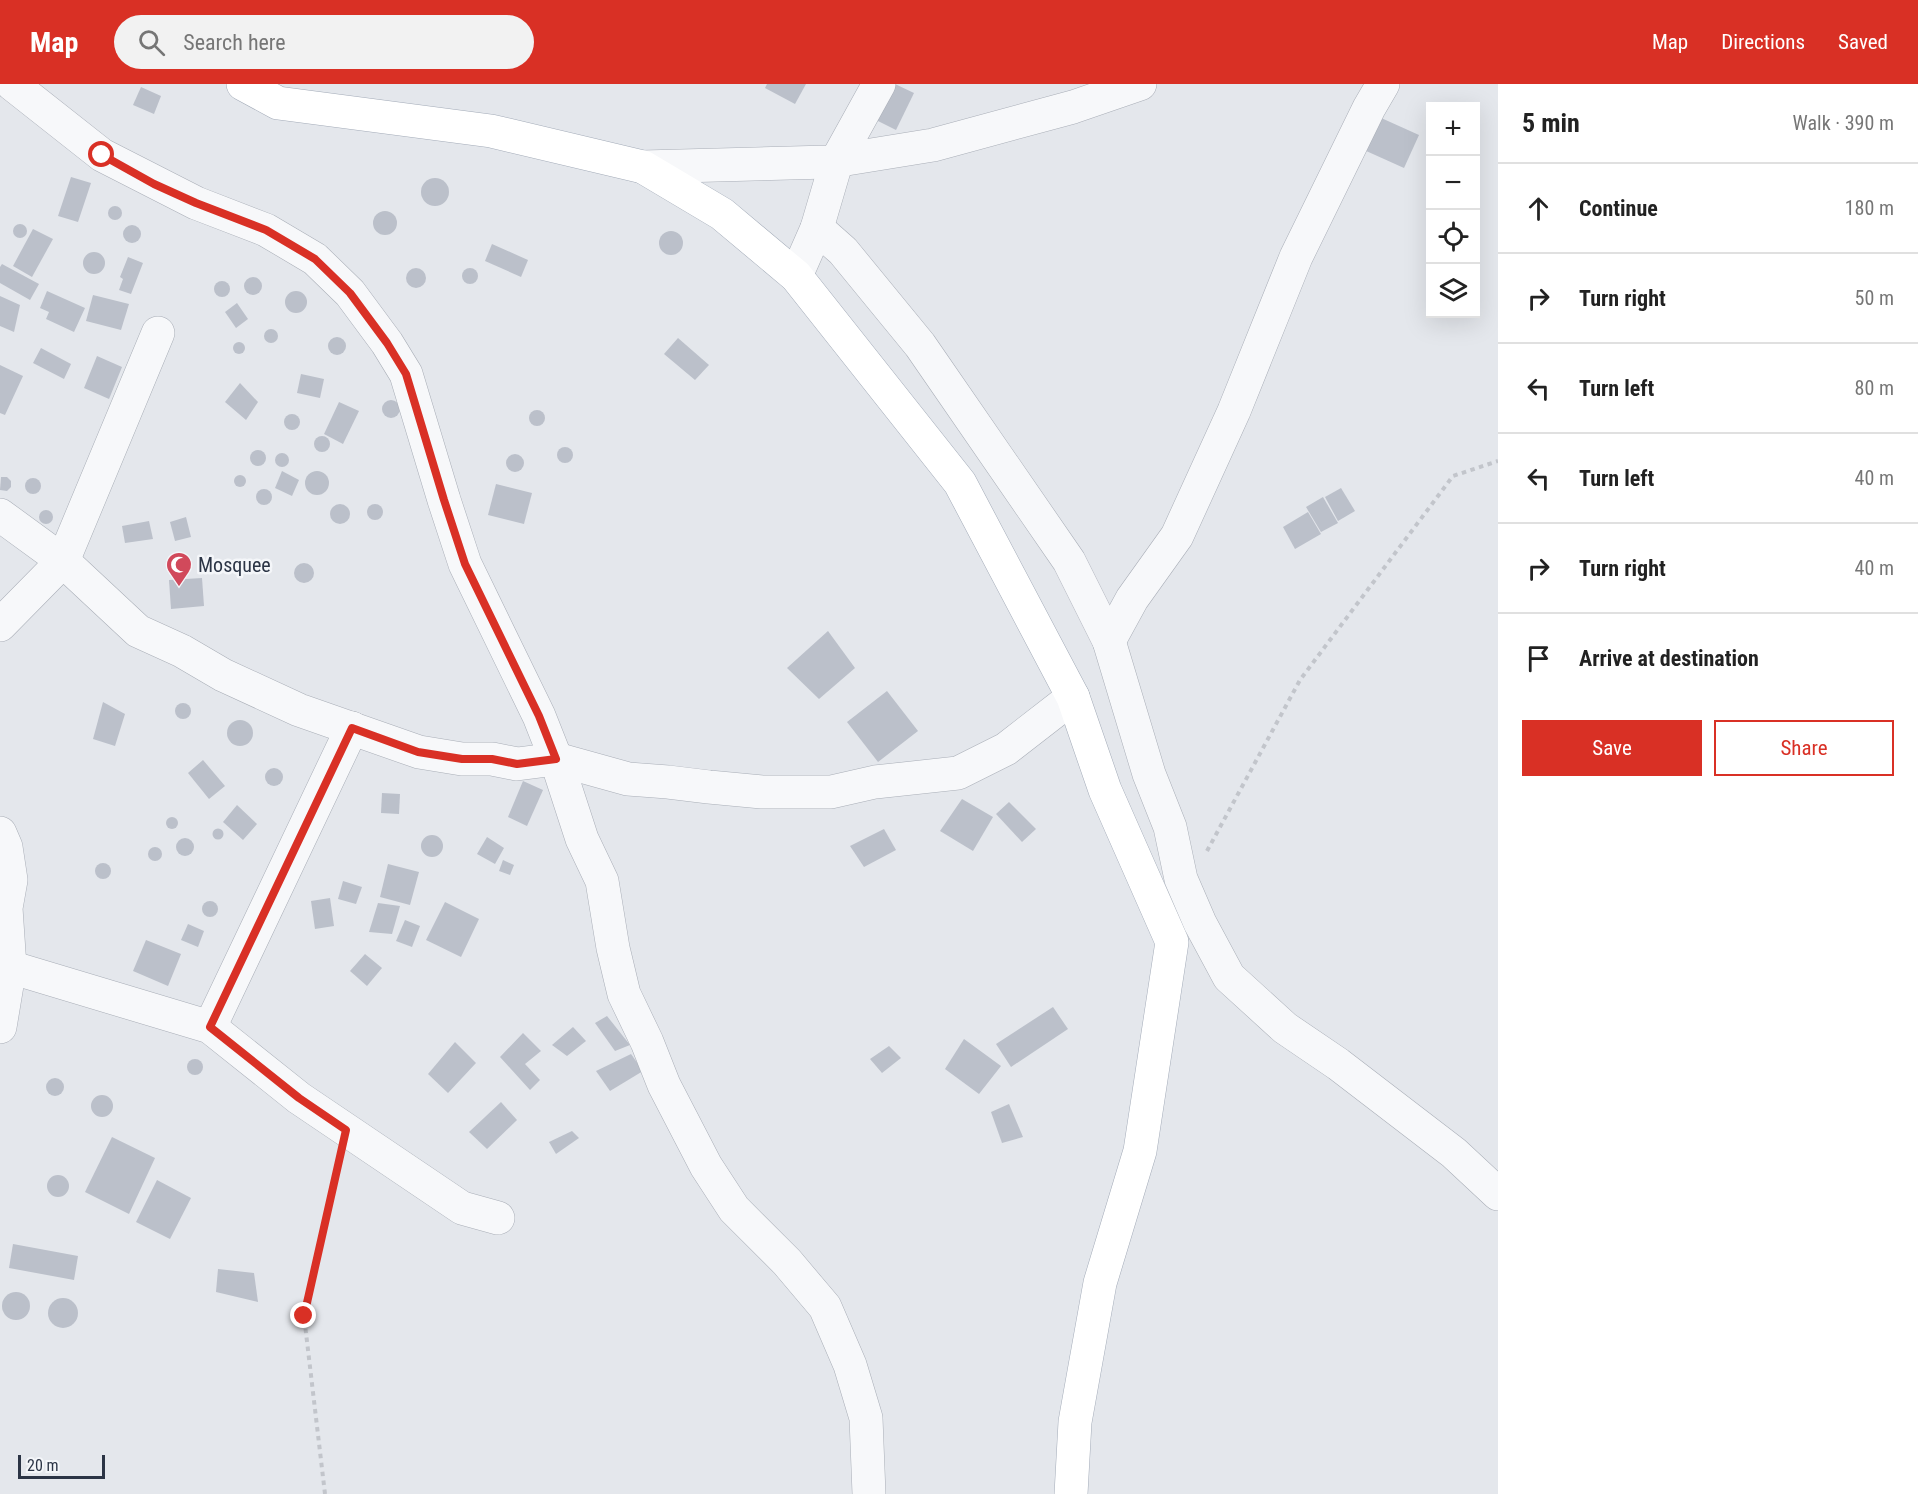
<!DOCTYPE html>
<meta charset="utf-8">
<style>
:root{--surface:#fff;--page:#f2f2f2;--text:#222;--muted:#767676;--line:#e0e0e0;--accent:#d93025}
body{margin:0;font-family:"Roboto Condensed",sans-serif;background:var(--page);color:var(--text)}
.controls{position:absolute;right:18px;top:18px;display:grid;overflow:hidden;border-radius:0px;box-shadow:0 6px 24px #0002}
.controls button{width:54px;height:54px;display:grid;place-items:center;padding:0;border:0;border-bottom:2px solid var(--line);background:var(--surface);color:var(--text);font:30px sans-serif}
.scale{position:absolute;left:18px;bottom:15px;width:87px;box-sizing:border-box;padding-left:6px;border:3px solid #2b3445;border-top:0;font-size:16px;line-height:21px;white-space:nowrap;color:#2b3445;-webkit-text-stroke:4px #f4f6f9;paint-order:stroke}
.stop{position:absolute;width:18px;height:18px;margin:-14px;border:4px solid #d93025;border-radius:50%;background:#fff}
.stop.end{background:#d93025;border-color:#fff;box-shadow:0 2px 6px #0008}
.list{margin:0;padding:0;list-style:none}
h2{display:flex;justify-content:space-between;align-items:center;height:78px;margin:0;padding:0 24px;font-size:26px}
h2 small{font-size:20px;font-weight:400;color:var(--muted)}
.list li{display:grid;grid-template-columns:39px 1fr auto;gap:18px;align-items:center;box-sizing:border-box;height:90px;padding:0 24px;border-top:2px solid var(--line)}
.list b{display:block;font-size:22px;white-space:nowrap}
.list em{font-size:20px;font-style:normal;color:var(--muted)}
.actions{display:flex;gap:12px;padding:18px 24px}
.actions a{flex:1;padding:14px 0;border:2px solid var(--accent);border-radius:0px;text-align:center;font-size:21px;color:var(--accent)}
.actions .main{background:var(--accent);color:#fff}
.icon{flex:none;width:33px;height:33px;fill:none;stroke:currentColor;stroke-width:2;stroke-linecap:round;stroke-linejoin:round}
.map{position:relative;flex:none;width:1498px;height:1410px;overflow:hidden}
header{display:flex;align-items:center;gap:36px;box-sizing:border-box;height:84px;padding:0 30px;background:var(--accent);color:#fff}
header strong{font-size:28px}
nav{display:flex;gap:33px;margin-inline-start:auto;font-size:21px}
.search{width:420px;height:54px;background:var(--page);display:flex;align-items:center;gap:15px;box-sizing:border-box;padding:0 21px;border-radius:33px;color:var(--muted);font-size:22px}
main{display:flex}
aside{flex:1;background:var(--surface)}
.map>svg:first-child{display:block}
.building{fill:#bbc0ca}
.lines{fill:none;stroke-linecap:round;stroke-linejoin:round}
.minor-casing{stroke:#a9aeb7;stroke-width:34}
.major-casing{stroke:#a3abb8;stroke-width:34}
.path{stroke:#c2c5cb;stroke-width:4;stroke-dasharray:4.5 4.5;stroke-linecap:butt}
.minor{stroke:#f7f8fa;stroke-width:33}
.major{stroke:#fff;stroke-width:33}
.route{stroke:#d93025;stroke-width:8}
.labels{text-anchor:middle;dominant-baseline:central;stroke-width:5;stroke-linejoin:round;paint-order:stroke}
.poi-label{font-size:20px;fill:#2b3445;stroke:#f4f6f9;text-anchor:start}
</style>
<header>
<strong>Map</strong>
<div class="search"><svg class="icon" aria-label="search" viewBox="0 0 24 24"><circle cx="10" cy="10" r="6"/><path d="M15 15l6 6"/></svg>Search here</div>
<nav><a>Map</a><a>Directions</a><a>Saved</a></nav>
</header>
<main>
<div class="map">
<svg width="1498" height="1410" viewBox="0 0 1498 1410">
<rect width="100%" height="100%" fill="#e4e7ec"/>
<g class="building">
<polygon points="767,0 806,0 795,20 765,4"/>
<polygon points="895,0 914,9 896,46 874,35"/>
<polygon points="141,3 161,12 154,30 133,21"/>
<polygon points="1379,33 1419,51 1404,84 1364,66"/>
<polygon points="71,93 91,99 78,138 58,132"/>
<circle cx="435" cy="108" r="14"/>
<circle cx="115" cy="129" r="7"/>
<circle cx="385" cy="139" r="12"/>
<circle cx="20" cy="147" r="7"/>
<circle cx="132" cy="150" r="9"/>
<polygon points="33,145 53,155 32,193 13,182"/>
<circle cx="671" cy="159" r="12"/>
<polygon points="492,160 528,176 521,193 485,177"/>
<circle cx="94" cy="179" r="11"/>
<polygon points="128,173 143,179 131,210 119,206 123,195 120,193"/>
<polygon points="2,180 39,200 30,216 0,199 0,183"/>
<circle cx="416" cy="194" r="10"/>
<circle cx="470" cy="192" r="8"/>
<circle cx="253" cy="202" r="9"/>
<circle cx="222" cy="205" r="8"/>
<polygon points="47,207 85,224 74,248 46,235 49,228 40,224"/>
<circle cx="296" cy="218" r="11"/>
<polygon points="93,211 129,220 121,246 86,237"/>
<polygon points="0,212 20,221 14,248 0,242"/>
<polygon points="237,219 248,235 236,244 225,228"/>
<circle cx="271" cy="252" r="7"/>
<circle cx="337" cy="262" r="9"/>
<polygon points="678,254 709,281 695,296 664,270"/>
<circle cx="239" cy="264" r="6"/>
<polygon points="41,264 71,280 64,295 33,279"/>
<polygon points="97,272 122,283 109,315 84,304"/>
<polygon points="0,281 23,292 5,331 0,329"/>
<polygon points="301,290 324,295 320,314 297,309"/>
<polygon points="240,299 258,318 246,336 225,318"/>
<circle cx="391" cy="325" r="9"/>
<polygon points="339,318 359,327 343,360 324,350"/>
<circle cx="537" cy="334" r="8"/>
<circle cx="292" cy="338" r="8"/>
<circle cx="322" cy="360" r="8"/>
<circle cx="565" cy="371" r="8"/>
<circle cx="258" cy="374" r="8"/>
<circle cx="282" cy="376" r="7"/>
<circle cx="515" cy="379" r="9"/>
<polygon points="282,387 299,396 292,412 275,404"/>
<circle cx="317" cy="399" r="12"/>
<circle cx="240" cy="397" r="6"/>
<polygon points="1,393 7,393 11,397 11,403 7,407 0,406"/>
<circle cx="33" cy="402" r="8"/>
<polygon points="496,400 532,409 524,440 488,431"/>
<polygon points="1341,404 1355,427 1338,437 1325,413"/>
<circle cx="264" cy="413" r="8"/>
<polygon points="1323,413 1338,439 1321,448 1306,423"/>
<circle cx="340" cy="430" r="10"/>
<circle cx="375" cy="428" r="8"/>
<circle cx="46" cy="433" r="7"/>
<polygon points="1308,428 1321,450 1295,465 1283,443"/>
<polygon points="186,433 191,453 175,457 170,438"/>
<polygon points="149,437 153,455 125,459 122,442"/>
<circle cx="304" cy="489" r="10"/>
<polygon points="202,494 204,522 171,525 169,496"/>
<polygon points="828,547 855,584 819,615 787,584"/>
<polygon points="887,607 918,647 878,678 847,638"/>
<polygon points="103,618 125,630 115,662 93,655"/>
<circle cx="183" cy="627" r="8"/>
<circle cx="240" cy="649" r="13"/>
<polygon points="203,676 225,702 209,715 188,689"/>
<circle cx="274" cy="693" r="9"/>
<polygon points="523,697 543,706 527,742 508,733"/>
<polygon points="382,709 400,710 399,730 381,729"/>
<polygon points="962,715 993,733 973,767 940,747"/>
<polygon points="1009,718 1036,745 1022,758 996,730"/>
<polygon points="237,721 257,740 243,756 223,738"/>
<circle cx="172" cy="739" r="6"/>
<circle cx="218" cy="750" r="5.5"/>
<polygon points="884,745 896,766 864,783 850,762"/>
<circle cx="432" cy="762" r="11"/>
<polygon points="487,753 504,764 495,780 477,770"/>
<circle cx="185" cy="763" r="9"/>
<circle cx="155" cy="770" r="7"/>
<polygon points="503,776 514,781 510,791 499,787"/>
<circle cx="103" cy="787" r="8"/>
<polygon points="388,780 419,788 410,821 380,813"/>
<polygon points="343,797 362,803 356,820 338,815"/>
<polygon points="330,814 334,842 315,845 311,817"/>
<circle cx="210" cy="825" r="8"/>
<polygon points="445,818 479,835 461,873 426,856"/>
<polygon points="378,819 400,822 392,850 369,848"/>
<polygon points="405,836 420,842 412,863 396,857"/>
<polygon points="188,840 204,847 198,863 181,856"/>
<polygon points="146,856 181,870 168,902 133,887"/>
<polygon points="365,870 382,884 367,902 350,887"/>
<polygon points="1053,923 1068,945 1011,983 996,960"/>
<polygon points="607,932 630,961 615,967 595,939"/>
<polygon points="573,943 586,957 567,972 552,961"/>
<polygon points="523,949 541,967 525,980 540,996 530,1006 500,973"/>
<polygon points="964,955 1001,982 979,1010 945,985"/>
<polygon points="455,958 476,979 448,1009 428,990"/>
<polygon points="889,962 901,974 882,989 870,975"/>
<polygon points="631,970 643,987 610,1007 596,987"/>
<circle cx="195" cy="983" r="8"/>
<circle cx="55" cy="1003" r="9"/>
<circle cx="102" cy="1022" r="11"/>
<polygon points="501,1018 517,1036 487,1065 469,1048"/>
<polygon points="1009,1020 1023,1053 1002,1059 991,1028"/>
<polygon points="572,1047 579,1054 556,1070 549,1058"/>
<polygon points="112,1053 155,1074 129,1130 85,1108"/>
<circle cx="58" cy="1102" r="11"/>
<polygon points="157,1096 191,1114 170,1155 136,1138"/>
<polygon points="13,1160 78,1172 74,1196 9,1184"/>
<polygon points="218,1185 254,1189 258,1218 216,1208"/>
<circle cx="16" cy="1222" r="14"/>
<circle cx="63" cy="1229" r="15"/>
</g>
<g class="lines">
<defs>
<g id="minor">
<polyline points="12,0 102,71 196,119 266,146 315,175 350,209 387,259 406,290 444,416 465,480 539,632 556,675 582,755 602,797 613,864 624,910 647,958 664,1001 706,1082 734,1125 787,1178 825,1223 850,1281 866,1334 869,1410"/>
<polyline points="643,83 828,78 933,61 1073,23 1140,0"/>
<polyline points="817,144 843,167 920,261 1069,477 1109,557 1149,690 1170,743 1181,795 1200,839 1229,893 1285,944 1338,980 1454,1069 1498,1110"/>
<polyline points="796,192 817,144 837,76 879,0"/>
<polyline points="0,431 63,477 138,547 182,567 223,591 299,626 419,668 462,675 492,675 517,680 556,675 628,695 668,698 709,703 762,708 831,708 875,698 958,689 1006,665 1073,613"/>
<polyline points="0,541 63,477 158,249"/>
<polyline points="1109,557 1132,515 1177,452 1234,327 1296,173 1369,24 1383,0"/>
<polyline points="0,749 6,763 11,796 6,824 10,883 0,943"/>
<polyline points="10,883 210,943 299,1014 462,1124 498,1134"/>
<polyline points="210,943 352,644"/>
</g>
<polyline id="major" points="243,0 278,19 491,47 643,83 722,130 796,192 960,399 1073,613 1105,706 1172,858 1140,1067 1100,1199 1075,1338 1071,1410"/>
</defs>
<use href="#minor" class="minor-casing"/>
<use href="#major" class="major-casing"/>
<g class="path">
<polyline points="1207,767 1300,596 1453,392 1498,377"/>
<polyline points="325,1410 304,1232 338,1079"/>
</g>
<use href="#minor" class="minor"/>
<use href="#major" class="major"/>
</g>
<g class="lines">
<polyline class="route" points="102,71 154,100 196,119 266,146 315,175 350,209 387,259 406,290 444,416 465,480 539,632 556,675 517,680 492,675 462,675 418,668 352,644 210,943 299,1014 346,1046 304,1232"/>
</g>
<defs>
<symbol id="mosque-pin" viewBox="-11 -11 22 30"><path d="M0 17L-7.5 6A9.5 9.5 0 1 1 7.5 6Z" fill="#d1495b" stroke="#f4f6f9"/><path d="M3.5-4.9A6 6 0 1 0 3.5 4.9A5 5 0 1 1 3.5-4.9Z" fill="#fff"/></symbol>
</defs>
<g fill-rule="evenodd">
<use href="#mosque-pin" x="164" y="466" width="30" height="40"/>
</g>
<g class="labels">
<g class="poi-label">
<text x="198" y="481">Mosquee</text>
</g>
</g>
</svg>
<div class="controls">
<button>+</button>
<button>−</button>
<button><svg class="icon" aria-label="locate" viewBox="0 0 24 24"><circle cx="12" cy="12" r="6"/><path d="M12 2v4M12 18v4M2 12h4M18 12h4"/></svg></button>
<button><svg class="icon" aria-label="layers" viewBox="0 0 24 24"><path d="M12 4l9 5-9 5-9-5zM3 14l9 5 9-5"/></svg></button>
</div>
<div class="scale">20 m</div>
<div class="stop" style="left:102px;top:71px"></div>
<div class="stop end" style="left:304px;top:1232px"></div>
</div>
<aside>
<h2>5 min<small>Walk · 390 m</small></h2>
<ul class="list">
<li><svg class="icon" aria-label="ahead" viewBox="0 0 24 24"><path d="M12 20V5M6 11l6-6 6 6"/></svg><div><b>Continue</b></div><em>180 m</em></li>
<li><svg class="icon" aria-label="right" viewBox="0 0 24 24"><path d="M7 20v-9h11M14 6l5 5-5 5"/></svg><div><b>Turn right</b></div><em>50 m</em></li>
<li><svg class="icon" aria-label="left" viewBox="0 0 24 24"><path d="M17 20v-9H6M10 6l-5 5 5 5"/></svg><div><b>Turn left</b></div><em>80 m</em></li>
<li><svg class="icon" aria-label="left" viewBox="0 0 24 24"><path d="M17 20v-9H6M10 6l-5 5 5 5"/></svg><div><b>Turn left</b></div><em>40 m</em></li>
<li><svg class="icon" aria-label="right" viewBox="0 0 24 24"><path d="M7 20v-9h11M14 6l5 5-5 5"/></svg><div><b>Turn right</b></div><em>40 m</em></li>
<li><svg class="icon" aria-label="arrive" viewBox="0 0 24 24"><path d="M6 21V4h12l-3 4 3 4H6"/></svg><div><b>Arrive at destination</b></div></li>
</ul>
<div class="actions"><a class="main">Save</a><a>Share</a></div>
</aside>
</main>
